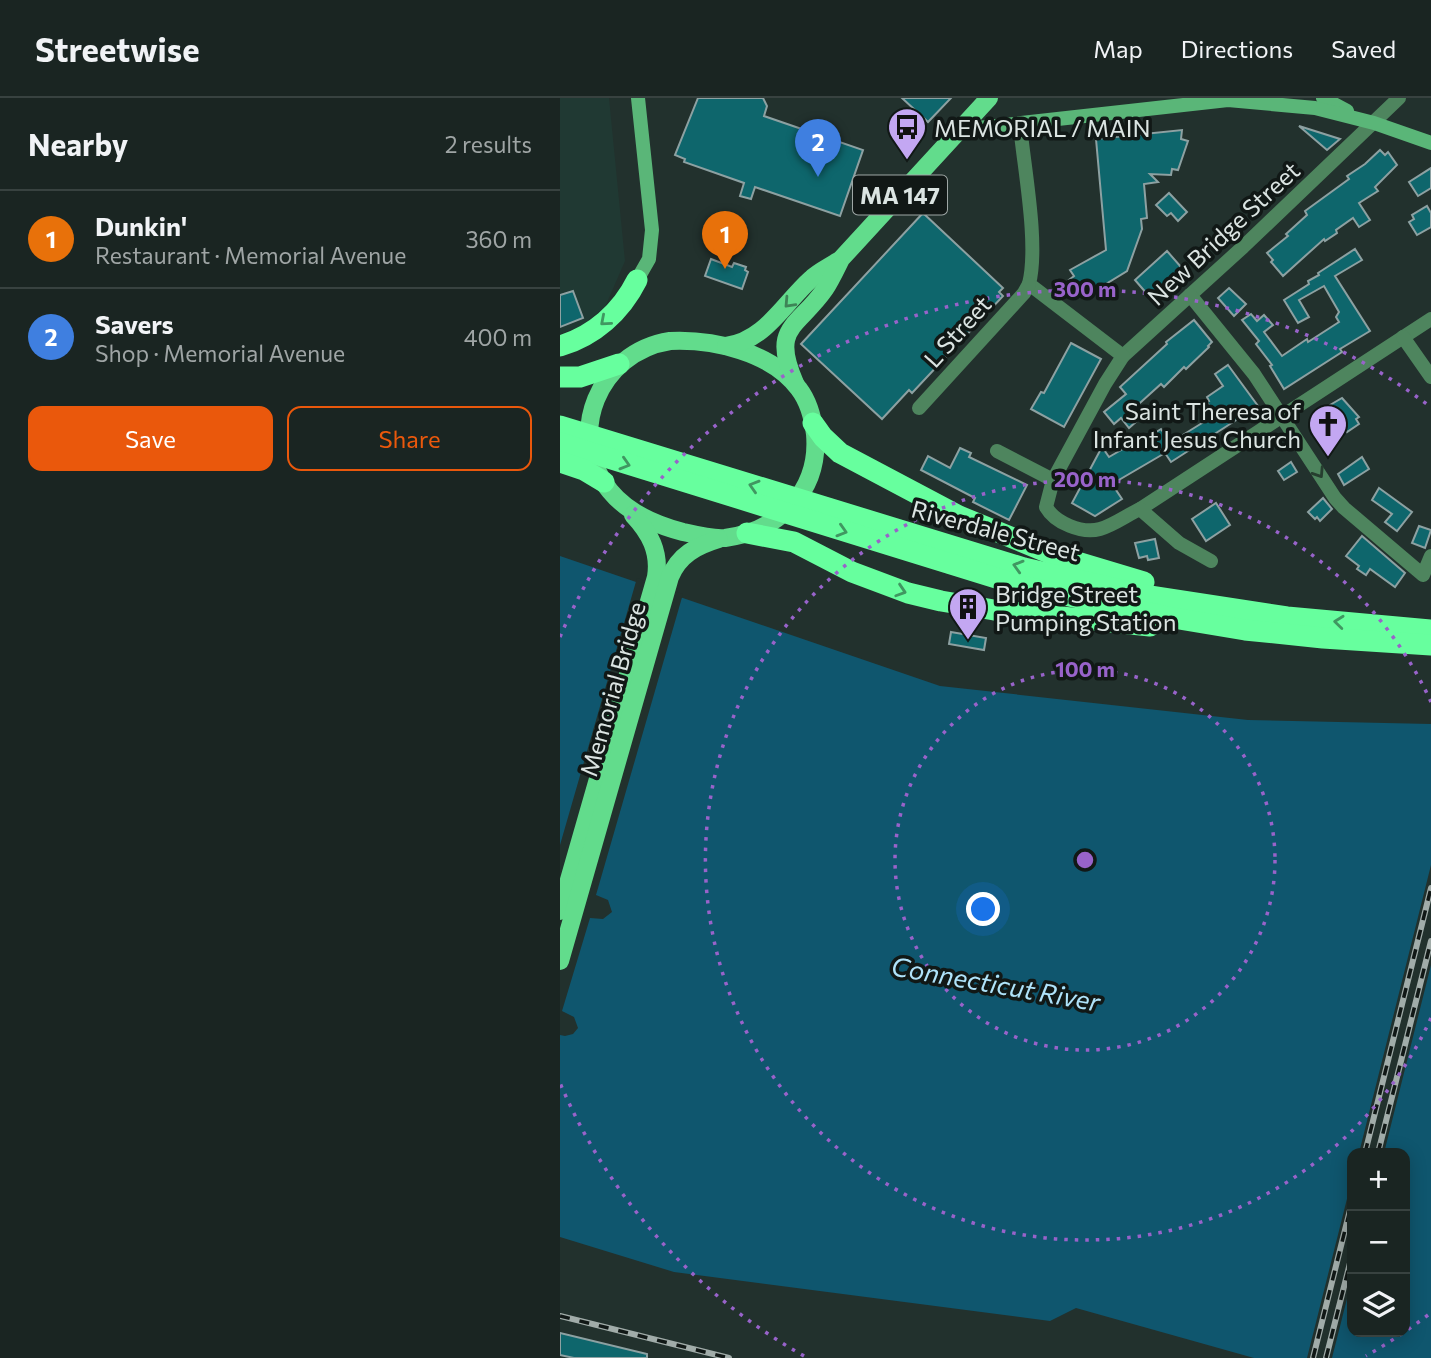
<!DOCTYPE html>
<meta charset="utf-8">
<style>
:root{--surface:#1a2522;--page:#232d2a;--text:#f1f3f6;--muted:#9fa5a5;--line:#384240;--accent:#ea580c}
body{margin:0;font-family:Commissioner,sans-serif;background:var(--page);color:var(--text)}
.controls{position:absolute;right:21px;bottom:21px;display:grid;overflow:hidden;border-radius:14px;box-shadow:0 4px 18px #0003}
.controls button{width:63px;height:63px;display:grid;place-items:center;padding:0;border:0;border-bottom:2px solid var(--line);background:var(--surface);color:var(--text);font:35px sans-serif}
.you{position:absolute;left:424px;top:812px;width:24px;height:24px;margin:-18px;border:5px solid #fff;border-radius:50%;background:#1a73e8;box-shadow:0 0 0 10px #1a73e833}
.badge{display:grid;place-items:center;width:46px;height:46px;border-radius:50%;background:var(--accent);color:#fff;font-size:23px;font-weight:700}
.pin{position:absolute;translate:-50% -58px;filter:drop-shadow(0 2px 4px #0008)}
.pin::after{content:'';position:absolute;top:37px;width:24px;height:21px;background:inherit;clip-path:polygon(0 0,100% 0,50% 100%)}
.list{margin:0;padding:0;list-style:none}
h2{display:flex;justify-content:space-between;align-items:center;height:91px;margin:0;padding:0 28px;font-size:30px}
h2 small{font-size:23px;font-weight:400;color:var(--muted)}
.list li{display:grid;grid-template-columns:46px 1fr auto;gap:21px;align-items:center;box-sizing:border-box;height:98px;padding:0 28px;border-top:2px solid var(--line)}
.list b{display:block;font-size:26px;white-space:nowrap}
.list p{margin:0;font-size:23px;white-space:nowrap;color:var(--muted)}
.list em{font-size:23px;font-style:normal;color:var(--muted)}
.actions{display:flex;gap:14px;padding:21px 28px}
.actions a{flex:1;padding:16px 0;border:2px solid var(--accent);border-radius:14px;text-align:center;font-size:24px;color:var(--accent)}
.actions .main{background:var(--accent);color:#fff}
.icon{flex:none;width:38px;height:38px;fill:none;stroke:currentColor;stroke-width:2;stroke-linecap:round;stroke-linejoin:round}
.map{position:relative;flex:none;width:871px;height:1260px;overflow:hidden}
header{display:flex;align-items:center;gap:42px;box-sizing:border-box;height:98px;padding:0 35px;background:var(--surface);border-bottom:2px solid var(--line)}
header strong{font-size:33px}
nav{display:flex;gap:38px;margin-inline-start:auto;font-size:24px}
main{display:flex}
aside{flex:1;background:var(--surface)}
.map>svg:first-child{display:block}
.built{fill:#203933}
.water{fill:#0f566e;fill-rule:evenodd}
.pier{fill:#22312d}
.building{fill:#0e666c;stroke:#8da1a2;stroke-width:2}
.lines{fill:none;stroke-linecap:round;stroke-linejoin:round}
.street{stroke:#4e855e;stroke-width:14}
.secondary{stroke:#5ab678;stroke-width:14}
.primary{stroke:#62dc8c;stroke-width:18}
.highway{stroke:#67ff9e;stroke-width:21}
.rail-casing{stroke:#a1aca9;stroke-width:6}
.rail{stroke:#111816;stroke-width:3.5;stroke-dasharray:10;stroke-linecap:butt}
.oneway{stroke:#3e8457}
.oneway2{stroke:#409761}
.oneway3{stroke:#263e2f}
.ring{fill:none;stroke:#9863ca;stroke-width:3.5;stroke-dasharray:3.5 7}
.labels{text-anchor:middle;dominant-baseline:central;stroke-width:7;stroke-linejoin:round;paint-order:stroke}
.shield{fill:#111816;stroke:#9ea7a5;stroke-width:2}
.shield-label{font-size:23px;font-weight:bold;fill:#dbe4e2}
.poi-label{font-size:24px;fill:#dbe4e2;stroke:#111816;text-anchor:start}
.street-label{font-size:24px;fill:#dbe4e2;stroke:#111816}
.water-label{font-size:26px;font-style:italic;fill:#afe3fa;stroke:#111816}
.centre{fill:#9863ca;stroke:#111816;stroke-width:3.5}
.ring-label{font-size:21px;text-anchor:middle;font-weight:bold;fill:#9863ca;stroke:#111816;stroke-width:7;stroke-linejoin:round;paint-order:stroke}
</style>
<header>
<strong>Streetwise</strong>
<nav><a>Map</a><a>Directions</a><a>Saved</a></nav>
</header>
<main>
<aside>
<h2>Nearby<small>2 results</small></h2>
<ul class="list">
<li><span class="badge" style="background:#e8710a">1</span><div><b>Dunkin'</b><p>Restaurant · Memorial Avenue</p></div><em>360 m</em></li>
<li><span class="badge" style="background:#3f7fe0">2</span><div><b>Savers</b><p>Shop · Memorial Avenue</p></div><em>400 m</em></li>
</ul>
<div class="actions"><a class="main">Save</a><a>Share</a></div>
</aside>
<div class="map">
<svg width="871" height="1260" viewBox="0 0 871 1260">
<rect width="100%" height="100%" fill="#22312d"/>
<polygon class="built" points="0,0 49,0 65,163 45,209 21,228 0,236"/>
<path class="water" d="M0 458 380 588 688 622 871 626V1260H694L516 1210 490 1223 114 1174 0 1139ZM792 1055H845V1234H792Z"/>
<g class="pier">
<polygon points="77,480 123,496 36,797 48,802 52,814 43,821 30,820 2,913 14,919 18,930 13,936 5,938 0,937 0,747"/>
<polygon points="871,767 871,867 824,1055 799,1055"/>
<polygon points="792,1081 792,1181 772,1260 747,1260"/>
</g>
<g class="building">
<polygon points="138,0 203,0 207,8 204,18 303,52 280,118 195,89 191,101 180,98 184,85 124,64 125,61 115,57"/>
<polygon points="342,0 391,0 368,24"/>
<polygon points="739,28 780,41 767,52"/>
<polygon points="622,32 621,41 628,43 618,72 612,71 611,77 590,76 598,84 584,86 587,120 581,121 582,131 567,173 523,200 509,182 514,178 510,172 546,152 536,41"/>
<polygon points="820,52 825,57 828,54 837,67 815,89 818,93 799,105 810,122 799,129 793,120 776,132 777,135 765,143 764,141 723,178 711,164 713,162 707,155 728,138 726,136 747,117 745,113 789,81 787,78 805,66"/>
<polygon points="871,70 871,90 858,98 849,84"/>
<polygon points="609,95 627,114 618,123 611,115 607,118 596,107"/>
<polygon points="867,108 871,115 871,129 857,137 849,124 854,121 852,117"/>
<polygon points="363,115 443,190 439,194 443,198 352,295 349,292 322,321 241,246"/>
<polygon points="795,151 802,162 775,178 810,233 780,251 782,254 724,291 710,268 712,267 696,246 699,243 682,222 691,216 697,223 704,217 713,227 704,234 722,258 747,241 748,244 779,224 776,219 779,214 764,188 739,202 749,219 738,225 724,202 749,186 748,183 759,177 758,175"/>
<polygon points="607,153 621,169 619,171 624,177 594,204 575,182"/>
<polygon points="151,161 172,169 174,165 186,169 185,172 188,174 182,191 145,178"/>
<polygon points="669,190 686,206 674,218 658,200"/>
<polygon points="13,193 23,220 0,229 0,197"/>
<polygon points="634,222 652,244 648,248 649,249 626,271 624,269 604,289 601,286 571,313 578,322 569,330 561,320 554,326 544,314 566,296 560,289 607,246 606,244"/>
<polygon points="511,245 541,261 504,329 471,311 481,294 484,295"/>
<polygon points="668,267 698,308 611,364 605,355 552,386 562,401 535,418 512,405 542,349 549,359 580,341 582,343 601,331 603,334 606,333 613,343 655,317 647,304 649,303 647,299 663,288 655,276"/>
<polygon points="782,300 799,319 796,321 799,326 787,334 770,307"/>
<polygon points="400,350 411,355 409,359 467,387 449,422 413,404 415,400 361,372 368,358 390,370"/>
<polygon points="802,359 809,371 784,387 778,376"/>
<polygon points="731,364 737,374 724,382 718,373"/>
<polygon points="819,390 852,414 837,433 825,424 832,416 812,402"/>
<polygon points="763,400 772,411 760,423 757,419 755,421 748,414"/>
<polygon points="656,405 670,427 646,443 632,421"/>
<polygon points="859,428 871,432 865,450 852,445"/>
<polygon points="802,438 845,475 835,489 810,471 806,477 797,471 799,468 786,458"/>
<polygon points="595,441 599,460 588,462 587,458 579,460 575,445"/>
<polygon points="391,534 426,540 424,552 389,546"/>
<polygon points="0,1235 87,1256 87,1260 14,1260 0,1257"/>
</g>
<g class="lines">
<g class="street">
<path d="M839 0 683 149 563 258 545 286 493 382 486 409C495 425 522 436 540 431 554 427 567 417 580 411L871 221"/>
<path d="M460 27C464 70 479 146 469 186L563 258"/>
<polyline points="630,197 694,276 775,400 784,410 863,477 871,458"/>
<polyline points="843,239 871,279"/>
<polyline points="359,310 464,195 469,186"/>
<polyline points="437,353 493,382"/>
<polyline points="580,411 619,445 651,463"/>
</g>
<g class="secondary">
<polyline points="763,0 787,13"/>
<polyline points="399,32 668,2 755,10 814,25 871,45"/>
<polyline points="77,182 89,161 92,132 78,0"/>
</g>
<g class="primary">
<path d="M110 243C153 241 212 254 239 291 249 304 253 321 255 336 260 393 219 433 165 440 152 441 136 437 123 434 96 427 68 415 50 393 4 337 39 254 110 243Z"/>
<path d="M166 248C205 243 224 205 251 181 258 174 269 169 278 163"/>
<path d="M235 285C210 228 238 230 265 191 271 182 276 171 281 161L429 0"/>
<path d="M0 813 96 479C100 454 90 435 73 417"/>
<path d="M0 863 110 479C119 457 136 448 159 441"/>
</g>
<g class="highway">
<path d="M0 248C34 238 61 214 77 182"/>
<polyline points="0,279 20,279 59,266"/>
<polyline points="253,325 263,339 280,355 399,418 494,457 584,484"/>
<polyline points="0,328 464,470 583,497 727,519 871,532"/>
<polyline points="0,345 462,488 613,520 685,532 763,540 871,547"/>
<polyline points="0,364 24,372 44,384"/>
<polyline points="187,435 234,444 292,474 348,495 381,503 434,512 590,528"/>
</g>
<defs>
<g id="rail">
<polyline points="805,1055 871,790"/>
<polyline points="818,1055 871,843"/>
<polyline points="0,1218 169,1260"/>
<polyline points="753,1260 792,1104"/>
<polyline points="766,1260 792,1157"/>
</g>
</defs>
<use href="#rail" class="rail-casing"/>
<use href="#rail" class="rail"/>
</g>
<defs><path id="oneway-chevron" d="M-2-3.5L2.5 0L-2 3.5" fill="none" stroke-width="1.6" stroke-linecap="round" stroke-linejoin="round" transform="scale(1.75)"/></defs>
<use class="oneway" href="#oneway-chevron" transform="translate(229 205) rotate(133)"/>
<g class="oneway2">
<use href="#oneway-chevron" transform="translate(45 223) rotate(139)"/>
<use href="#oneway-chevron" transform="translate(65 366) rotate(17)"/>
<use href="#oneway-chevron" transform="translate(194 388) rotate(-163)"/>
<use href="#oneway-chevron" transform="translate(282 433) rotate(17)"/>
<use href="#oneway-chevron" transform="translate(458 468) rotate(-164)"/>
<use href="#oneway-chevron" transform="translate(341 493) rotate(18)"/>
<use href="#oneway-chevron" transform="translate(779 524) rotate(-174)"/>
</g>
<use class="oneway3" href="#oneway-chevron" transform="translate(759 375) rotate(57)"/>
<g class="ring">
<circle cx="525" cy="762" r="190"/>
<path d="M871 920A380 380 0 1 1 871 604"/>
<path d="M868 1217A570 570 0 0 1 806 1258M244 1258A570 570 0 0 1 0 985M0 539A570 570 0 0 1 868 307"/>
</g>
<defs>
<symbol id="bus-pin" viewBox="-11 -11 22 30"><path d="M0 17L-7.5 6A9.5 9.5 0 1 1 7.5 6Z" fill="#c3a7f2" stroke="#111816"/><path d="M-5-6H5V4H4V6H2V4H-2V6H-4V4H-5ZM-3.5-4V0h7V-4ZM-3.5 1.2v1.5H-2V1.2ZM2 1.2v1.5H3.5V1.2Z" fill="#111"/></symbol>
<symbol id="church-pin" viewBox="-11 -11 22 30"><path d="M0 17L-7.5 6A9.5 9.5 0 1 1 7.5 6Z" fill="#c3a7f2" stroke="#111816"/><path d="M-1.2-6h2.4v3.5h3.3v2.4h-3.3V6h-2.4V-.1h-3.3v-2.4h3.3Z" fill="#111"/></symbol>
<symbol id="building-pin" viewBox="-11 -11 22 30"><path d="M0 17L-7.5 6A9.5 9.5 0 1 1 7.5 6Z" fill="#c3a7f2" stroke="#111816"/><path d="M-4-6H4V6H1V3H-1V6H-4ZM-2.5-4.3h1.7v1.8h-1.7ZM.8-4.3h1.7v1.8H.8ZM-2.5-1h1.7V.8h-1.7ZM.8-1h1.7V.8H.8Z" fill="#111"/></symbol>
</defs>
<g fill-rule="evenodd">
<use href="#bus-pin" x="325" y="7" width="44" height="60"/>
<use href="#church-pin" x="746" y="304" width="44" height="60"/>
<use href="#building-pin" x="386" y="487" width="44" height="60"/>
</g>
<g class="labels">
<rect class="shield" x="293" y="77.5" width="94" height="39" rx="5"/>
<g class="shield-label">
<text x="340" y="97">MA 147</text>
</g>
<g class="poi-label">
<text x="374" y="29">MEMORIAL / MAIN</text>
<text x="741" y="312" text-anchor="end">Saint Theresa of<tspan x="741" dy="28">Infant Jesus Church</tspan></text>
<text x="435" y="495">Bridge Street<tspan x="435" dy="28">Pumping Station</tspan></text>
</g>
<g class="street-label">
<text transform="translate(663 135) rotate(-43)">New Bridge Street</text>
<text transform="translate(397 233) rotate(-48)">L Street</text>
<text transform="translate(436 432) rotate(15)">Riverdale Street</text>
<text transform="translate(52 591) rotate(-74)">Memorial Bridge</text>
</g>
<g class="water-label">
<text transform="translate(436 885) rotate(10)">Connecticut River</text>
</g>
</g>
<circle cx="525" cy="762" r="10" class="centre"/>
<g class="ring-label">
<text x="525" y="199">300 m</text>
<text x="525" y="389">200 m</text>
<text x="525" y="579">100 m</text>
</g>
</svg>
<div class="controls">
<button>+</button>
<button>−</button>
<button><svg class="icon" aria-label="layers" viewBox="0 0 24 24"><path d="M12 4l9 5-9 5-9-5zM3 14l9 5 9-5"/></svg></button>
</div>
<div class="you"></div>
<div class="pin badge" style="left:165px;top:171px;background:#e8710a">1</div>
<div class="pin badge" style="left:258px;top:79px;background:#3f7fe0">2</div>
</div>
</main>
